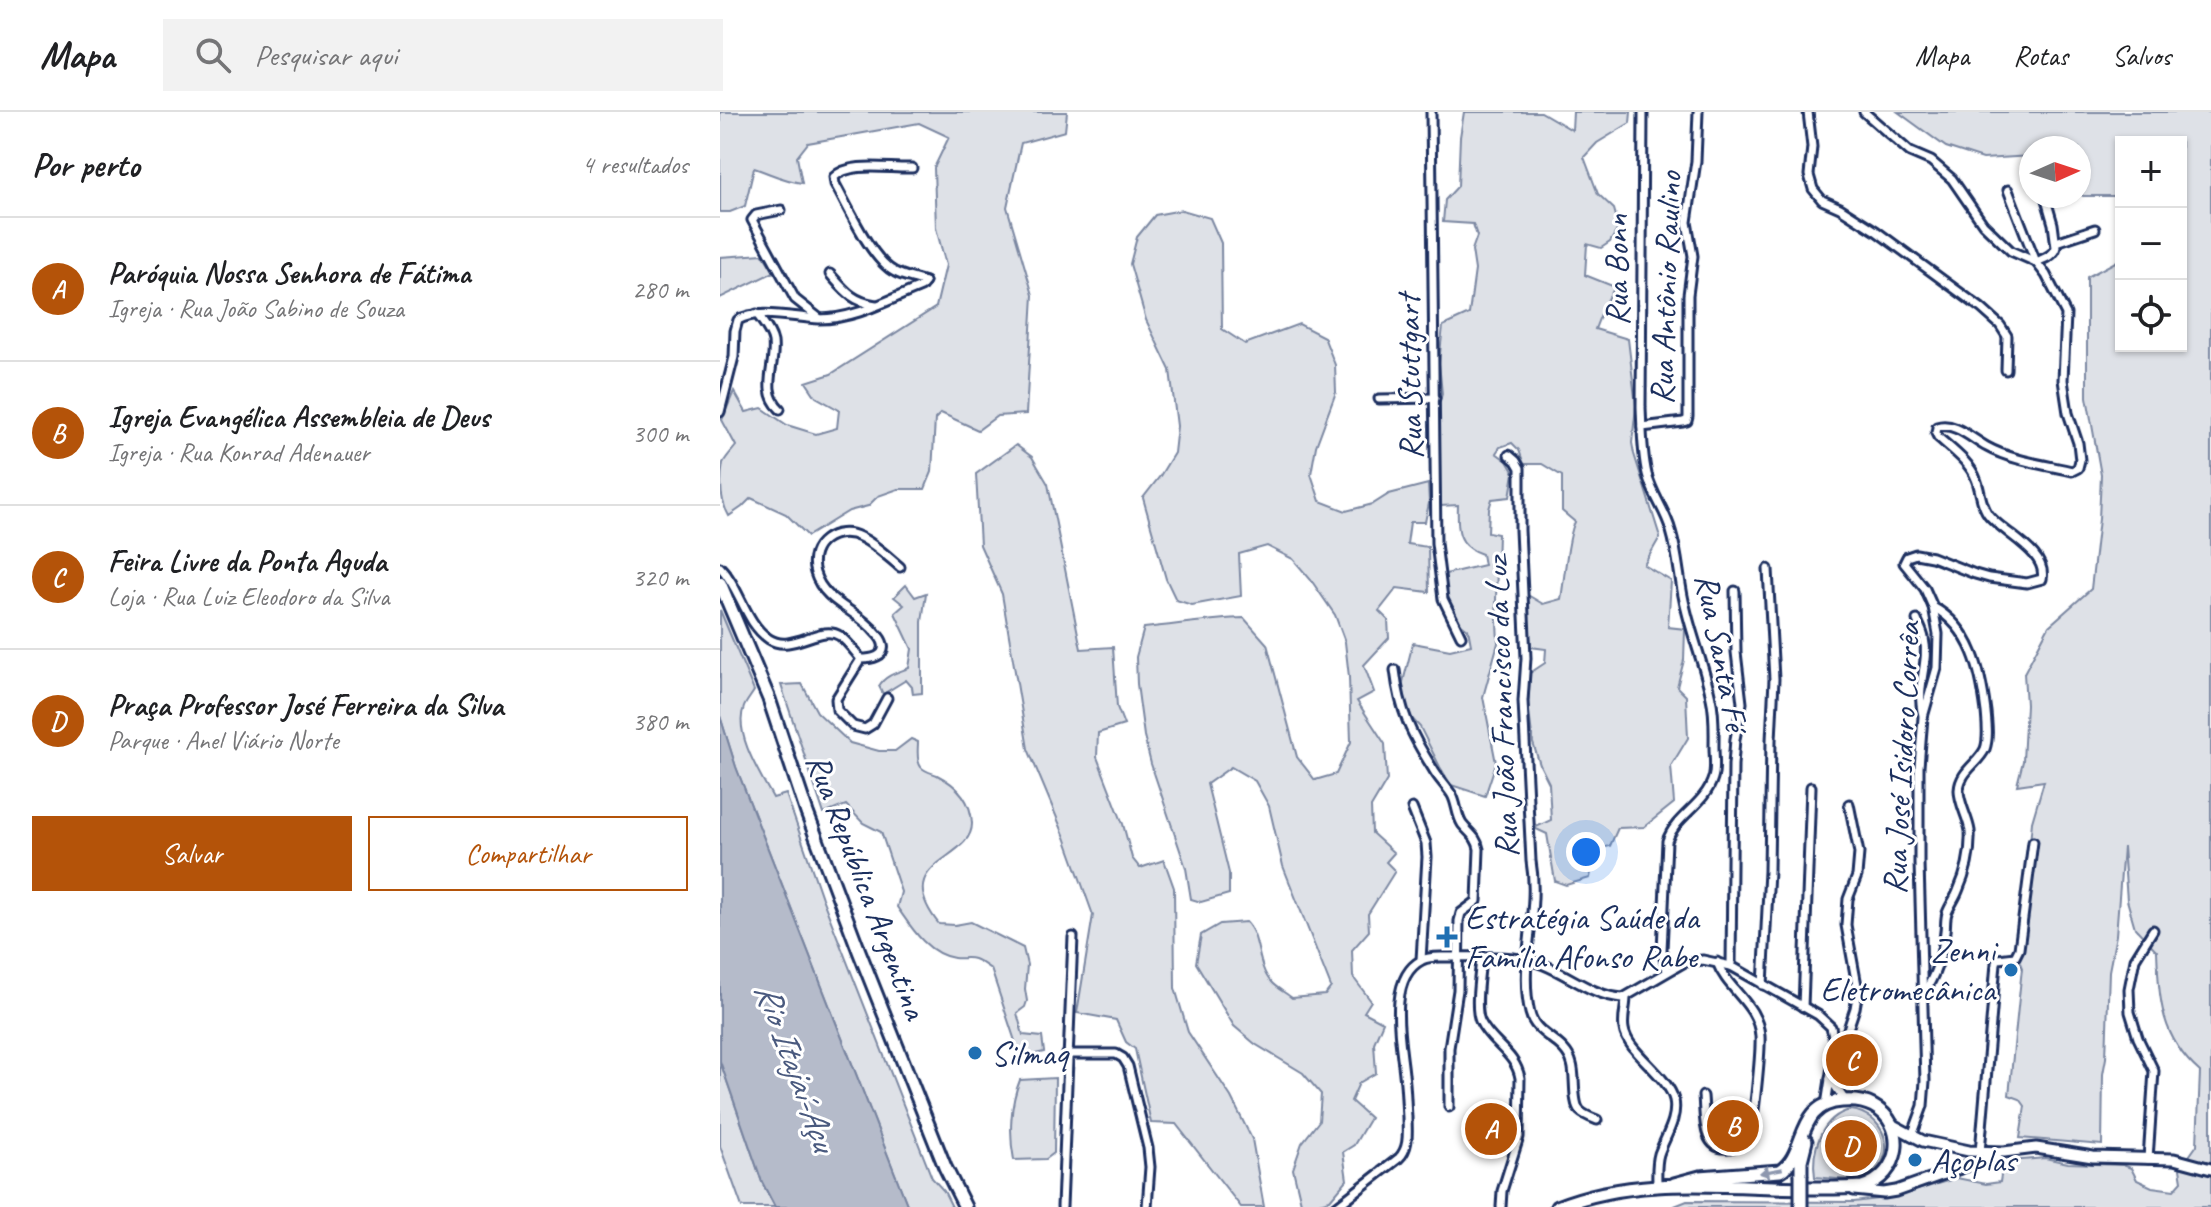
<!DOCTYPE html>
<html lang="pt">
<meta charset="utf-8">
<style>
:root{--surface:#fff;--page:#f2f2f2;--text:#202124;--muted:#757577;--line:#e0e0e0;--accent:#b45309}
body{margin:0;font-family:Caveat,sans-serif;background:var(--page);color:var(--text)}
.controls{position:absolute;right:24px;top:24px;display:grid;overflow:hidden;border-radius:0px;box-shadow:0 2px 6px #0004}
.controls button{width:72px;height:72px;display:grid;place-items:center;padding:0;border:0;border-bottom:2px solid var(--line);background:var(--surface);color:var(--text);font:40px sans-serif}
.compass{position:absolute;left:1299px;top:24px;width:72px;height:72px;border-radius:50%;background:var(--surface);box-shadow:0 2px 6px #0004;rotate:87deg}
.you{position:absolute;left:866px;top:740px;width:28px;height:28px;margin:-20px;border:6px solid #fff;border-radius:50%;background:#1a73e8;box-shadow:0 0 0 12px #1a73e833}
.badge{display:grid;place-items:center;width:52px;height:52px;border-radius:50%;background:var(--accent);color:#fff;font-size:26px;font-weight:700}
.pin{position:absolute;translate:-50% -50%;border:4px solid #fff;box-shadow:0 2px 8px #0006}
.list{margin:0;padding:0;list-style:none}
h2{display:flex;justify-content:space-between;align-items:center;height:104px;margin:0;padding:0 32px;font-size:34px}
h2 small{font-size:26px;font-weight:400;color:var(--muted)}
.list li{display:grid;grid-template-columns:52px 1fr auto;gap:24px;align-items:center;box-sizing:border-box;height:144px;padding:0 32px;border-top:2px solid var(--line)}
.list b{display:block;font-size:30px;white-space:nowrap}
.list p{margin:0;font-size:26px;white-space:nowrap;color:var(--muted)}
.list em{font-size:26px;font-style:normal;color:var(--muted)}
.actions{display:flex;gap:16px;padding:24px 32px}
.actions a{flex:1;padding:18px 0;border:2px solid var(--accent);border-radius:0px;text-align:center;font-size:28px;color:var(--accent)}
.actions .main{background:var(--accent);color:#fff}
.icon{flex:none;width:44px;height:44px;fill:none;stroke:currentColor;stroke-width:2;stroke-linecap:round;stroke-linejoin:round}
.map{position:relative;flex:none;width:1491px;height:1095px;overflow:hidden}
header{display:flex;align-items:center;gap:48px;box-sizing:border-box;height:112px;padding:0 40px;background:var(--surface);border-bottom:2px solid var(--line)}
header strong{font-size:38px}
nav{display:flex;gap:44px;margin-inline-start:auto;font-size:28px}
.search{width:560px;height:72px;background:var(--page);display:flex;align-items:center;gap:20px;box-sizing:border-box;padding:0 28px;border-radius:0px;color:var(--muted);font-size:30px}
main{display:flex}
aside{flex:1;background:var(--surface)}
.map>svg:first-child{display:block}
.green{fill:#dee1e7;stroke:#7c88a2;stroke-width:2}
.water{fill:#b5bbca;stroke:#77839f;stroke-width:2}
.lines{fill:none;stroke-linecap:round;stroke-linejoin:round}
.street-casing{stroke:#1b2f5e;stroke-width:13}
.secondary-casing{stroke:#1b2f5e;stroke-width:15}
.primary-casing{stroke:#1b2f5e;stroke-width:17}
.street{stroke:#fff;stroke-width:7}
.secondary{stroke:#fff;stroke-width:9}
.primary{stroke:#fff;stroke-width:11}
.primary-bridge-casing{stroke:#1b2f5e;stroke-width:17;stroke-linecap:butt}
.primary-bridge{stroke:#fff;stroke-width:11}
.oneway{fill:#8d97ae}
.poi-dot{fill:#1f6fb2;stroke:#fff;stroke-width:3}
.labels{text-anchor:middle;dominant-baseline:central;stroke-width:6;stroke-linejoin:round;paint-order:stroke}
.street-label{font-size:34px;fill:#1b2f5e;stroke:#fff}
.poi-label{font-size:34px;fill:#1b2f5e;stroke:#fff;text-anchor:start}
.water-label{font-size:36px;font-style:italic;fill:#49597e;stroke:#fff}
</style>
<header>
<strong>Mapa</strong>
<div class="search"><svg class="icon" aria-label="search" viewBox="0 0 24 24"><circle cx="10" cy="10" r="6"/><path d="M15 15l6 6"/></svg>Pesquisar aqui</div>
<nav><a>Mapa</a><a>Rotas</a><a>Salvos</a></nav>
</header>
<main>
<aside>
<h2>Por perto<small>4 resultados</small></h2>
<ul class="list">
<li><span class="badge">A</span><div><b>Paróquia Nossa Senhora de Fátima</b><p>Igreja · Rua João Sabino de Souza</p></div><em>280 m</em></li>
<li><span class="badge">B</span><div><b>Igreja Evangélica Assembleia de Deus</b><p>Igreja · Rua Konrad Adenauer</p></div><em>300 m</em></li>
<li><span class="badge">C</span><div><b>Feira Livre da Ponta Aguda</b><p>Loja · Rua Luiz Eleodoro da Silva</p></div><em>320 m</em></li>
<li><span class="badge">D</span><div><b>Praça Professor José Ferreira da Silva</b><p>Parque · Anel Viário Norte</p></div><em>380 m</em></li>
</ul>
<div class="actions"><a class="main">Salvar</a><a>Compartilhar</a></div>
</aside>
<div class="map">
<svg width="1491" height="1095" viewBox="0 0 1491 1095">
<rect width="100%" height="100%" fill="#fff"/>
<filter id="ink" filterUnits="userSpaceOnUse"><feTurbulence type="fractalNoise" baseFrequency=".0125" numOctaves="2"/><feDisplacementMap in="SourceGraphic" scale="16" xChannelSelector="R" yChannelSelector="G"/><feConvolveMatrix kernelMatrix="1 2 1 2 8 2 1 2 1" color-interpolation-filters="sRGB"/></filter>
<g filter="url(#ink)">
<g class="green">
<path d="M0 0H347L345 19 301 31 287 95 313 183 306 302 277 304 258 318 221 301 215 307 212 360 205 377H178L158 384 148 394 129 399 88 424 66 402 31 386 22 395 9 404C0 389 0 368 3 351 6 345 12 339 16 334L2 308 14 279 26 300 42 296 67 313 96 322 117 316 119 298 96 285 86 270 111 262 216 195 226 153 216 116 214 56 229 25 199 11 88 31 77 45 82 71C62 68 52 62 34 56L25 94 10 100H0Z"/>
<path d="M744 0H821L852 18 853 0H911L910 11 877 31 864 45 878 82 894 97 899 115 890 130 881 136 867 132 865 163 895 175 884 194 875 217 908 227 916 294 912 331 914 342 940 425 924 453 951 469 948 515 965 517 964 548 957 575 966 584 968 626 951 654 954 691 924 715 898 716 890 734 875 738 870 766 846 773 835 769 827 722 814 716 831 708 829 671 820 653 813 631 808 592 810 561 825 551 826 537 811 535 806 482 823 492 841 487C844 470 848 421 855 410L842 399V364L822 352H804L799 338 792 331 780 335 776 341 787 349 794 361 790 385 772 387 769 397 768 420 778 422 776 487 778 531 763 585 776 651 765 684 731 673 720 655 700 615 684 598 682 574 693 531 730 538 751 533 748 517C727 504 724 486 721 463L764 453 762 442C737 434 737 417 738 393L720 394 719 375 720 342 717 299 722 282 719 251 723 214 749 202 755 158 752 138 757 124 753 112 723 110 725 88 738 74 740 25Z"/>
<path d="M1178 0H1491V1095H952L967 1089 1134 1090 1174 1085 1237 1066 1266 1072 1280 1070 1282 1057 1290 1049 1325 1046 1348 1051 1403 1053 1411 1056 1417 1068 1432 1075 1454 1078 1462 1069 1460 1057 1477 1033 1480 960C1441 926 1439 888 1437 839L1415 816 1407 788 1403 735 1396 823 1389 859 1386 946 1383 962 1382 1033 1300 1026 1305 994 1300 987 1289 983 1302 856 1299 848 1312 710 1324 669 1297 673 1303 649 1306 593 1304 561 1329 514 1371 477 1379 407 1381 363 1367 285V165L1401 147V234H1461V30H1401V89L1398 84H1363L1359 81V36H1311V44L1263 47 1226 35Z"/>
<path d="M462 98 490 106 501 131 502 217 525 232 579 212 604 225 615 253 616 280 596 334 591 362 600 389 626 399 653 392 669 382 708 372 709 391 705 410H690L687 432 708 435 709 480 677 476 659 499 668 508 669 526 644 553 654 580 637 589 665 632 667 668 651 695 652 721 674 741 666 750 675 759 648 802 649 819 632 838 633 865 651 889 644 900 663 910 654 931 656 961 639 971 631 989 650 1006 634 1033 623 1040 627 1068 610 1088 584 1095H582L573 1057 582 1031 599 1009 601 982 583 961 535 932 514 914 476 851 481 823 500 812 526 810C541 825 536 853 551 870 556 876 566 881 572 886L605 883 611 875 563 754 549 694 535 669 511 655 487 672 509 761V782L481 790 471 787 466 756 431 652 424 624 417 572 416 545 424 516C457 513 490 507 524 506L547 532 577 645 595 668 616 662 631 630 629 565 625 530 615 503 591 468 573 447 547 434 519 442 521 484 472 493 456 488 446 467 423 386 440 364 454 341 457 314 450 258 426 208 410 152 417 125 435 103Z"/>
<polygon points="43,142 54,160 0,186 0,145"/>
<polygon points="296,333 312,345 328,372 361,537 393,535 397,595 404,613 378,621 377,645 403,712 412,746 420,756 444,748 454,776 455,876 468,920 511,985 532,1027 544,1095 521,1095 456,1012 431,1011 415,937 406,930 396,908 357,901 373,803 345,725 308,637 282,482 260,433 256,362"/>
<path d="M186 473 195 485 206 481 202 510V581L193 582 192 575 186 568 163 582 159 574C165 563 178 560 189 556L192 537 175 501 184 493 174 485Z"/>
<path d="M0 498 34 579C31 584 26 590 24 595 13 621 41 664 53 686L66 682 102 786 212 1066 224 1079 232 1095H188L16 655 0 604Z"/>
<path d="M82 572 97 600 130 631 159 639H175L191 627 198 630C198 637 196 649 201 655 204 659 212 661 217 663 237 673 251 688 252 711 253 750 168 748 219 812L235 813 251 810 303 836 307 853 305 877 307 889 305 895 297 901 303 923 322 925 324 940 303 945 297 935 271 857C266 854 260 849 254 847 248 845 241 847 234 846 207 842 191 815 177 795L181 780 161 720 143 711 126 693 104 702 61 573Z"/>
<polygon points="0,949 42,1070 55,1095 22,1095 0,1034"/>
<path d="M335 966 334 1041 326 1047 294 1048C289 1023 290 992 300 968Z"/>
<path d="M1131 998C1164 1002 1180 1043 1151 1062 1137 1071 1111 1066 1095 1065 1091 1039 1101 1004 1131 998Z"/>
</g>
<polygon class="water" points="0,604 16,655 188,1095 55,1095 42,1070 0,949"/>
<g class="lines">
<defs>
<g id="street">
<polyline points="711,0 716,431 723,487 741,524"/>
<path d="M923 0 921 295C922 317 922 341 927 362 932 383 946 399 951 419 959 445 959 472 966 497 973 527 985 556 991 586 995 602 994 619 994 635 994 645 996 657 993 666 985 693 956 703 947 729L942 838 947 859"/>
<polyline points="1088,0 1092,35 1089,63 1093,77 1102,88 1120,96 1156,119 1261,196 1280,213 1287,224 1286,258"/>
<path d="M1144 0 1190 40 1211 49 1232 67 1263 112 1291 139 1316 150 1326 163 1346 202 1343 268 1348 301 1358 331 1360 348 1358 356 1352 359C1326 353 1290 348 1267 335 1252 327 1234 309 1217 315L1216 321 1218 325C1231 337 1250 350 1256 367 1261 379 1260 391 1268 402 1282 421 1328 440 1322 467L1307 471 1269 466 1255 462 1212 445 1196 442 1187 445 1184 451 1205 477 1213 495 1218 522 1217 556 1203 605 1199 655V751L1205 969 1203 994 1192 1024"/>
<path d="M192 56C169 57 130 49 114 65L115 72C128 95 152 149 175 160 184 165 195 166 205 170"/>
<polyline points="1288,78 1316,150"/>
<polyline points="61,98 36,103 32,108 75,187 99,206"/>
<polyline points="1336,130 1375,117"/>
<path d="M1316 150C1323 147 1334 144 1336 135L1333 112 1325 84"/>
<path d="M110 162C125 179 133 190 156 193"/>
<path d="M37 202C43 211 51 219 53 230 56 254 40 278 60 297"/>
<polyline points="659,287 715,286"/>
<path d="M0 300 14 245 15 219 18 208C38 196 75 206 99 207 135 207 168 188 201 175L205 170"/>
<polyline points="922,315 963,310 967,309 968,305 968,183 973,144 967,110 976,49 978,0"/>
<path d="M789 343 796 349 800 356V418L806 546 803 589 811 749C820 800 798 851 810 901 815 924 846 928 852 952 856 964 852 991 860 999 864 1003 872 1006 877 1008"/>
<path d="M0 455C20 475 25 511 49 527 72 542 101 511 120 524 128 530 135 540 141 547 151 547 166 545 163 532 162 528 159 524 156 521 138 498 104 491 95 461 86 432 116 413 140 425 155 432 168 445 180 455"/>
<path d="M1197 508C1199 513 1203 520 1204 526 1210 551 1195 574 1203 603"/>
<polyline points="141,547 116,587 117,598 133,614 145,617 153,612 167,586"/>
<path d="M675 558C680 600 691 622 713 657 718 666 726 674 732 683 737 692 736 702 742 712 749 721 757 725 759 737L757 789 741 801 739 809 738 878 729 936V995"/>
<polyline points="692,696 706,731 707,745 701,848"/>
<path d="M761 846C760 862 754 895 760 909 770 931 796 941 800 966L799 1025 782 1079 781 1095"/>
<polyline points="1011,854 1013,653 1015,627 1022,591 1016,540 1015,479"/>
<polyline points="1043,873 1049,759 1051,628 1054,567 1048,457"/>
<path d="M1203 882C1215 865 1223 841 1225 819 1226 813 1225 807 1227 801 1230 793 1235 787 1238 779 1246 761 1251 739 1250 719 1248 705 1239 692 1239 678 1240 659 1258 652 1265 637 1269 626 1267 612 1266 600 1261 560 1252 516 1213 495"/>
<path d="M906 885C906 895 902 907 904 917 907 940 948 963 954 988 958 1007 945 1025 939 1042 936 1052 937 1063 937 1073"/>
<polyline points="1083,895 1091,675"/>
<polyline points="1114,925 1122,924 1127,920 1135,896 1138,879 1126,813 1128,787 1137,764 1139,741 1129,692"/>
<polyline points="347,942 396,942 403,946 408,954 428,1036 430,1055 427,1095"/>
<polyline points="1110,967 1125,988"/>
<path d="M983 984C985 1004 981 1039 1009 1036 1018 1035 1025 1030 1029 1023 1034 1012 1041 938 1040 924 1038 892 1007 878 997 850"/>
<polyline points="1260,1040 1276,851 1278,847 1295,845 1299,837 1313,730"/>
<polyline points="1428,1047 1434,959 1418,926 1410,900 1409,877 1415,847 1433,818"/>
<polyline points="342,1095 353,825"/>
<path d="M616 1095 679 1046C690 1035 687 1019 687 1005 686 991 686 976 684 962 681 930 666 866 702 848 709 844 719 845 727 845 755 845 798 842 824 853 849 863 875 885 903 886L965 850 983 848 1011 854 1098 903 1111 915 1115 935 1106 993"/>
</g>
<g id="secondary">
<polyline points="1171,1012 1203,1029 1249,1039 1284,1040 1316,1036 1373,1045 1454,1047 1491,1057"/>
<polyline points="1134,1078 1164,1081 1176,1079 1277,1043"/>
</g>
<g id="primary">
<polyline points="0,471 49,587 87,701 139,839 225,1055 245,1095"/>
<polyline points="1081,1062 1081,1049 1086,1029"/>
<path d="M837 1095C936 1056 1040 1082 1142 1075 1181 1064 1189 1013 1153 994 1144 989 1133 988 1122 989 1075 992 1088 1042 1060 1059L980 1065 954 1072"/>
</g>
</defs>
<use href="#street" class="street-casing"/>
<use href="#secondary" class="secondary-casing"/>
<use href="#primary" class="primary-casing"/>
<use href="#street" class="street"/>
<use href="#secondary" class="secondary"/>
<use href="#primary" class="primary"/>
<defs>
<polyline id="primary-bridge" points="1081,1062 1081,1095"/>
</defs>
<use href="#primary-bridge" class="primary-bridge-casing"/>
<use href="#primary-bridge" class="primary-bridge"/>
</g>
<defs><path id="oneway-solid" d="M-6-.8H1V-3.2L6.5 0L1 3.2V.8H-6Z" transform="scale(2)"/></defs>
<use class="oneway" href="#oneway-solid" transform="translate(1051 1059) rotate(169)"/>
</g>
<g class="poi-dot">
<path d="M723 813h8v8h8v8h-8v8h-8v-8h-8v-8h8z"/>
<circle cx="1291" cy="858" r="8"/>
<circle cx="255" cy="941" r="8"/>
<circle cx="1195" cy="1048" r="8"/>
</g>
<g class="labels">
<g class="street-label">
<text transform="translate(896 158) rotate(-90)">Rua Bonn</text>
<text transform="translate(945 176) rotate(-88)">Rua Antônio Raulino</text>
<text transform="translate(689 265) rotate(-91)">Rua Stuttgart</text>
<text transform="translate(1002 540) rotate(79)">Rua Santa Fé</text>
<text transform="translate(781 595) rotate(-92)">Rua João Francisco da Luz</text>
<text transform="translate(1181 646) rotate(-87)">Rua José Isidoro Corrêa</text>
<text transform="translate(147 774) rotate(69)">Rua República Argentina</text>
</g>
<g class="poi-label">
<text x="745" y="805">Estratégia Saúde da<tspan x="745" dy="39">Família Afonso Rabe</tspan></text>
<text x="1275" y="838" text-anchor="end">Zenni<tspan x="1275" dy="39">Eletromecânica</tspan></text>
<text x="271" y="941">Silmaq</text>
<text x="1211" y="1048">Açoplas</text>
</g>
<g class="water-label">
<text transform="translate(76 954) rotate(70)">Rio Itajaí-Açu</text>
</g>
</g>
</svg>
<div class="controls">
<button>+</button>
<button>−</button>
<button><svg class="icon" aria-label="locate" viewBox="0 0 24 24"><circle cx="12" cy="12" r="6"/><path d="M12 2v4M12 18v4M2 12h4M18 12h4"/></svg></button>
</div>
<svg class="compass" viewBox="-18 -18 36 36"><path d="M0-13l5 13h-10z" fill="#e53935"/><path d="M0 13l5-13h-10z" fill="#757577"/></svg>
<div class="you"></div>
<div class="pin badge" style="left:771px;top:1017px">A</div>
<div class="pin badge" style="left:1013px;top:1014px">B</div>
<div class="pin badge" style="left:1132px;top:948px">C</div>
<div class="pin badge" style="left:1131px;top:1034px">D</div>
</div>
</main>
